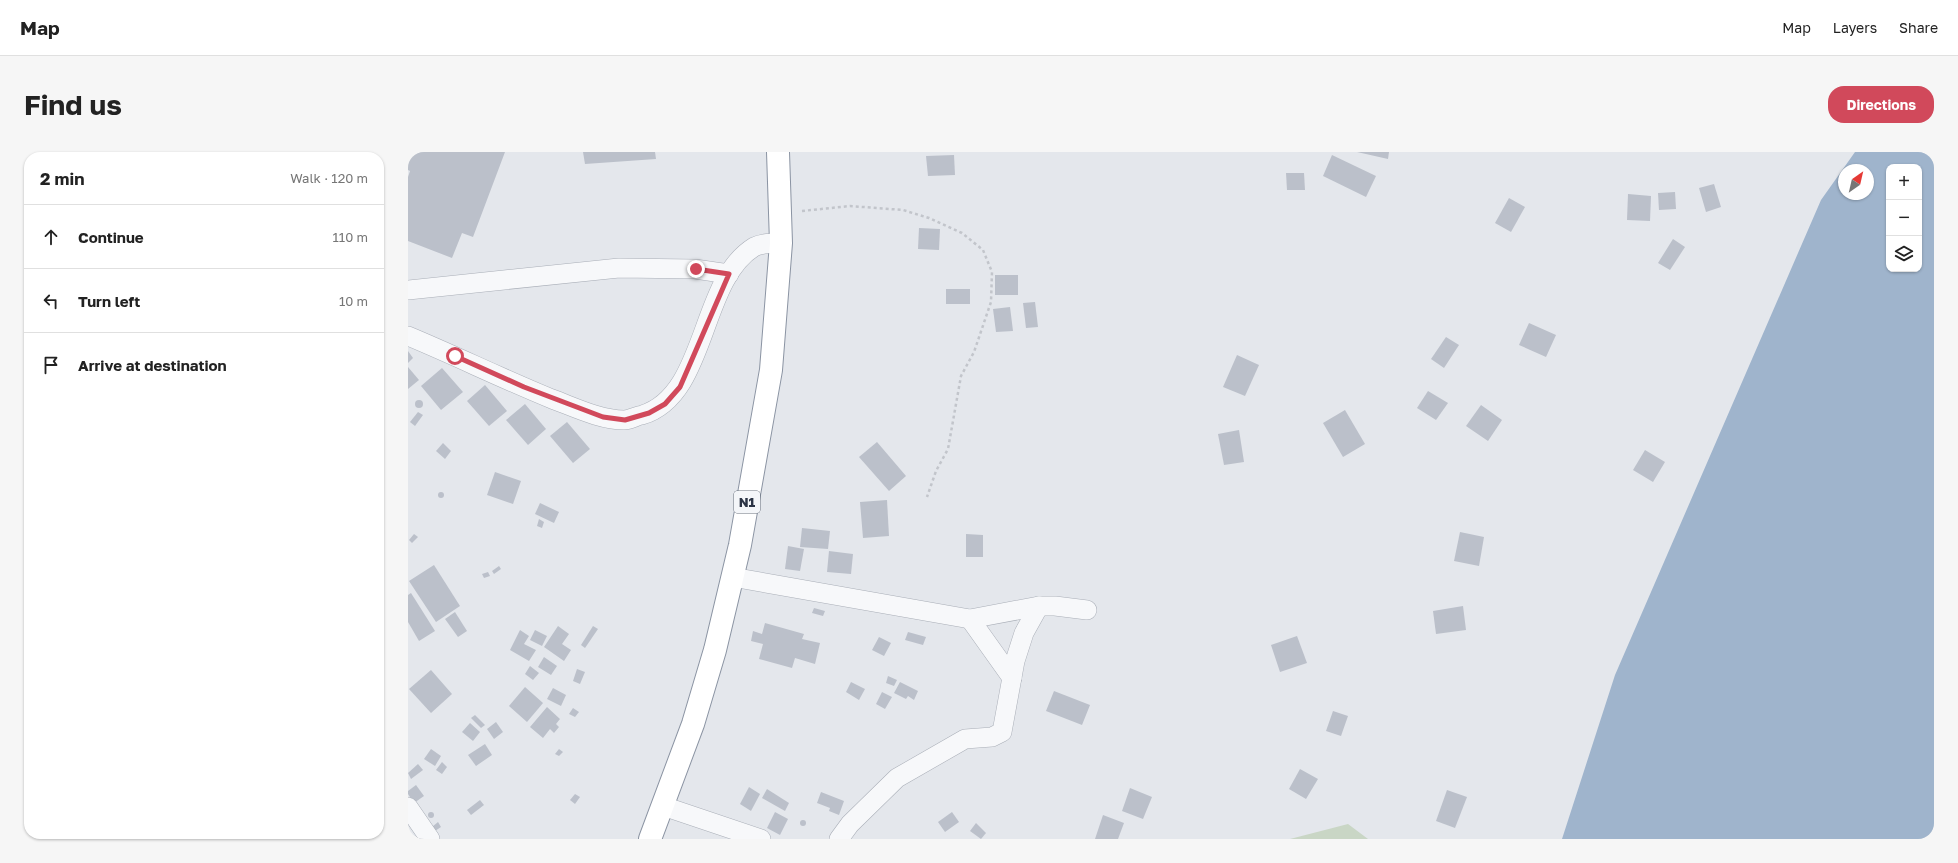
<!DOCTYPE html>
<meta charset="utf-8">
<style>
:root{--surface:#fff;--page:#f6f6f6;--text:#222;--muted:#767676;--line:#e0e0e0;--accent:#d1495b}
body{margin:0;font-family:"Golos Text",sans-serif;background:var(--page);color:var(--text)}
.controls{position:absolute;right:12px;top:12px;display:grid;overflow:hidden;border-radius:8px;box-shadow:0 1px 3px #0004}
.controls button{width:36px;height:36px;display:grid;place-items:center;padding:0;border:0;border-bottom:1px solid var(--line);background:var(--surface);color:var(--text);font:20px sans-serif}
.compass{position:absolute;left:1430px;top:12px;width:36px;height:36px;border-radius:50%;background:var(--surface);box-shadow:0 1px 3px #0004;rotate:34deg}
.stop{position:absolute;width:12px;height:12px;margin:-9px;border:3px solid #d1495b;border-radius:50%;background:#fff}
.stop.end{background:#d1495b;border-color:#fff;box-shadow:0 1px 4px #0008}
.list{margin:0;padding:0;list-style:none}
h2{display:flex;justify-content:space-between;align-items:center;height:52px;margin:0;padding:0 16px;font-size:17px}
h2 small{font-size:13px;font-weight:400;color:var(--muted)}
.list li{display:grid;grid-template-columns:26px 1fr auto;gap:12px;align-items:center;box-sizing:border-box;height:64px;padding:0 16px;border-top:1px solid var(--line)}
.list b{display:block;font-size:15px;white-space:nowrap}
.list em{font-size:13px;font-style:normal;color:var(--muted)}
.icon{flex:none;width:22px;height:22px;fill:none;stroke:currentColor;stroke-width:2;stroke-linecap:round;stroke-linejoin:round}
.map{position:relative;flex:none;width:1526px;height:687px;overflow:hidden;border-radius:16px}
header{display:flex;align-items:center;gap:24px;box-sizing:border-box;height:56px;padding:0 20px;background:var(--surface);border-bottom:1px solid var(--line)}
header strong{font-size:19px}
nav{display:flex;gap:22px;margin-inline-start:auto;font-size:14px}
.intro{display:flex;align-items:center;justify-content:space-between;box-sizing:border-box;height:96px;padding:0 24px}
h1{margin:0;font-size:28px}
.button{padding:10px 18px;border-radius:16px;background:var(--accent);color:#fff;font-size:14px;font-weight:700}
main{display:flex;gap:24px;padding:0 24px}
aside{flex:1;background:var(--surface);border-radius:16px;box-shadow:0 1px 3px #0004}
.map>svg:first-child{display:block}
.green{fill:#c9d6c5}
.water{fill:#9fb4cc;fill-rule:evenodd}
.building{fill:#bbc0ca}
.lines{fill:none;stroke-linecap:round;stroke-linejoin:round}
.minor-casing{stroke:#a9aeb7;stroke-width:20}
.trunk-casing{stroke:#8b94a3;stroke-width:24}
.path{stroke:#c2c5cb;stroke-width:2.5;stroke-dasharray:3 3;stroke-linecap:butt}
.minor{stroke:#f7f8fa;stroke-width:19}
.trunk{stroke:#fff;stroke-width:22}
.route{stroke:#d1495b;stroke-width:5}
.labels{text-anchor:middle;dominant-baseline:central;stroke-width:3;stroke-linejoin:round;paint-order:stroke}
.shield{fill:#f4f6f9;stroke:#676e7b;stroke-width:1}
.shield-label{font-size:13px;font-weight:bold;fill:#2b3445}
</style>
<header>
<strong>Map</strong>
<nav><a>Map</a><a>Layers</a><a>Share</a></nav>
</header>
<div class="intro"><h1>Find us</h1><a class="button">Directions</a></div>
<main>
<aside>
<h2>2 min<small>Walk · 120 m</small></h2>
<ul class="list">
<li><svg class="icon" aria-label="ahead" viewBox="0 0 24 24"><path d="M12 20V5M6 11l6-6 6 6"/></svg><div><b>Continue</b></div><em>110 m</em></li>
<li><svg class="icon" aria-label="left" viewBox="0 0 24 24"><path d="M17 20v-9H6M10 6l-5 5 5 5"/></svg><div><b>Turn left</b></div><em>10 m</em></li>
<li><svg class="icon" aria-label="arrive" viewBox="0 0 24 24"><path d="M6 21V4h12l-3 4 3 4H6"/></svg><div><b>Arrive at destination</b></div></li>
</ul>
</aside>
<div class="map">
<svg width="1526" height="687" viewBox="0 0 1526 687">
<rect width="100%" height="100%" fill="#e4e7ec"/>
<polygon class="green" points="940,672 960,687 882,687"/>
<path class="water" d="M1447 0H1526V687H1154L1207 523 1413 48ZM1481 15H1511V117H1481ZM1436 18H1460V42H1436Z"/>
<g class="building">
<polygon points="0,0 97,0 65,85 54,81 44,106 0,89 0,25 2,19 0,18"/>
<polygon points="175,0 247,0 248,7 177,12"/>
<polygon points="949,0 981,0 980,7"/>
<polygon points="546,3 547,23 520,24 518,4"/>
<polygon points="924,3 968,24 958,45 915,24"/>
<polygon points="878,21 896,21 897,38 879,38"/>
<polygon points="1306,32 1313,55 1298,60 1291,36"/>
<polygon points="1267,40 1268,57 1251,58 1250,41"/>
<polygon points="1220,42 1243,44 1242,69 1219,68"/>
<polygon points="1101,46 1117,55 1103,80 1087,71"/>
<polygon points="511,76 532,77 531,98 510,97"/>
<polygon points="1265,87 1277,95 1262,118 1250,111"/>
<rect x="587" y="123" width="23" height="20"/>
<rect x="538" y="137" width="24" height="15"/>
<polygon points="627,150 630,175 618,176 615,151"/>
<polygon points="602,155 605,179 588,180 585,157"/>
<polygon points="1121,171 1148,183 1138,205 1111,193"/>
<polygon points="1038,185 1051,193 1036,216 1023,207"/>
<polygon points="0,199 5,206 0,211"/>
<polygon points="829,203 851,213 837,244 815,235"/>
<polygon points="0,215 11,228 0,237"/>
<polygon points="34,216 55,240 33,258 13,234"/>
<polygon points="77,233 99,259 81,274 59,249"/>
<polygon points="1020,239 1040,251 1028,268 1009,256"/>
<circle cx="11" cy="252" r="4"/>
<polygon points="117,252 138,277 120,293 98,268"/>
<polygon points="1073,253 1094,268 1080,289 1058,274"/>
<polygon points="937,258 957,292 935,305 915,271"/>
<polygon points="10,260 15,263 7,274 2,270"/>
<polygon points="159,270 182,297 165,311 142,284"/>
<polygon points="831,278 836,310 816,313 810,282"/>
<polygon points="469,290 498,324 481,339 451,305"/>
<polygon points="35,291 43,299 37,307 28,299"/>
<polygon points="1237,298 1257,310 1245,330 1225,318"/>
<polygon points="87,320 113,329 105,352 79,343"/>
<circle cx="33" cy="343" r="3"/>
<polygon points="479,348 481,384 455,386 452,350"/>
<polygon points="132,351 151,360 146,371 127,362"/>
<polygon points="131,367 136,370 134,376 129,374"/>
<polygon points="394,376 422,379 420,397 392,395"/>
<polygon points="1052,380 1076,385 1071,414 1046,409"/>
<polygon points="6,382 10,385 4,391 1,388"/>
<polygon points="558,382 575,383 575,405 558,405"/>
<polygon points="380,394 396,397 392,419 377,417"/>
<polygon points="421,399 445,402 443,422 419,420"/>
<polygon points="26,413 52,454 28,470 1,429"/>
<polygon points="91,414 93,417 86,422 84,419"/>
<polygon points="80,420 82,424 76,426 74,422"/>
<polygon points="3,441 27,479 11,489 0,470 0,443"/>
<polygon points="1055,454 1058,478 1028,482 1025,459"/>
<polygon points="406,456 417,459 415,464 404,461"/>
<polygon points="47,460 59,479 50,485 37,467"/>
<polygon points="357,471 396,482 394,487 412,491 407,512 387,506 384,516 351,507 355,492 343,489 345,479 354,482"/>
<polygon points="150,474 161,482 154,492 163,498 156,509 136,495"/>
<polygon points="185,474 190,477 177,496 173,493"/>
<polygon points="112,478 121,484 116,492 128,498 121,509 102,498"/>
<polygon points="127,478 139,484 134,494 122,488"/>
<polygon points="500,480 518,485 515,493 497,488"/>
<polygon points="889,484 899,511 872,520 863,493"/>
<polygon points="471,485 483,491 476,504 464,498"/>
<polygon points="136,505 149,514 143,523 130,515"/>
<polygon points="122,514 131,521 125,528 117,522"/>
<polygon points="169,517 177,520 172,532 165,529"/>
<polygon points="23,518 44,542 23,561 1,537"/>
<polygon points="480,524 489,528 486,534 478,531"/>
<polygon points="443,530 457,537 451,548 438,540"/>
<polygon points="492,530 510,539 506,548 500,544 498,547 486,541"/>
<polygon points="117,535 135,551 119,570 101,554"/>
<polygon points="145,536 158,543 153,554 139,547"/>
<polygon points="646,539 682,553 674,573 638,559"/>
<polygon points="474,540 484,545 477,557 468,552"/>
<polygon points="139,555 152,567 148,572 151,575 146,581 142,577 135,586 122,575"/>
<polygon points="165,556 171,560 167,565 161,562"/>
<polygon points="925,559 940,564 933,584 918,579"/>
<polygon points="67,563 77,573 73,576 63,566"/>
<polygon points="88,570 95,580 86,587 79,577"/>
<polygon points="62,571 72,580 65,589 54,580"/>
<polygon points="77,592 84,603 68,614 60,603"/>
<polygon points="23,597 33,604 27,614 16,607"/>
<polygon points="151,597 155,600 151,604 147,602"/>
<polygon points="34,610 39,615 34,622 28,618"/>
<polygon points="10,612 15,618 3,627 0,621"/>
<polygon points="892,617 910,627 898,647 881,637"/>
<polygon points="8,633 16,644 6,651 0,642 0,639"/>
<polygon points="341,635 352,642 343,659 332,652"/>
<polygon points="722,636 744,645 735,667 714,659"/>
<polygon points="359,637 381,651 377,659 354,646"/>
<polygon points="1039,638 1059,645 1047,676 1028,669"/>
<polygon points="413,640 436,649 431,663 421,659 422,656 409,651"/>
<polygon points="167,642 172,645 167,652 162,648"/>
<polygon points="72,648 76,653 63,663 59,658"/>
<circle cx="23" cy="663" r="3"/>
<polygon points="367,660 380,667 372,683 359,676"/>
<polygon points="544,660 551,670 537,680 530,670"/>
<polygon points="695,663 716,671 710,687 687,687"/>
<circle cx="395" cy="671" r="3"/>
<polygon points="30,670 33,675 27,679 24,675"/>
<polygon points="568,671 578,681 573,687 562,679"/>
</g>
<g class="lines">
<defs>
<g id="minor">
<polyline points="0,138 211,116 287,117 321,122"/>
<path d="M0 184C48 204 95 227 144 247 166 255 192 268 216 268 222 268 228 264 234 263 300 243 291 129 346 95 354 91 364 91 373 91"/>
<polyline points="324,425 562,467 631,454 647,454 679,458"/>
<polyline points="562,467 604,526"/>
<polyline points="255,654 353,687"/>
<polyline points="0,655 22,687"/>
<polyline points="431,687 442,672 489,626 557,587 584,585 594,580 607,509 616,481 631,454"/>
</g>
<polyline id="trunk" points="242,687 285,572 307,498 332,393 363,218 373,91 370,0"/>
</defs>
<use href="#minor" class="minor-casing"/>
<use href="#trunk" class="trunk-casing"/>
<polyline class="path" points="394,59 442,54 495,58 521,66 554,81 575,98 584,120 583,150 566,200 553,224 540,297 528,319 519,345"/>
<use href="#minor" class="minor"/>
<use href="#trunk" class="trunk"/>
</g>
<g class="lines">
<polyline class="route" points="47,204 116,235 195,265 217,268 241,261 257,252 272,235 321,122 288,117"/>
</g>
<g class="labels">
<rect class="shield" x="326" y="339" width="26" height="22" rx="3"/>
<g class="shield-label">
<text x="339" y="350">N1</text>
</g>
</g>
</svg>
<div class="controls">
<button>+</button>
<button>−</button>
<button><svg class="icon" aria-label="layers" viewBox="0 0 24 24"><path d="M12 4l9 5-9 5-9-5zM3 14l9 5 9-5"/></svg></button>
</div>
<svg class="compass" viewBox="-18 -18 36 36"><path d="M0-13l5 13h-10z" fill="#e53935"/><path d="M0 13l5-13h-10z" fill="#767676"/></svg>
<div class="stop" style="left:47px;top:204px"></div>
<div class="stop end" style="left:288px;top:117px"></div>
</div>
</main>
